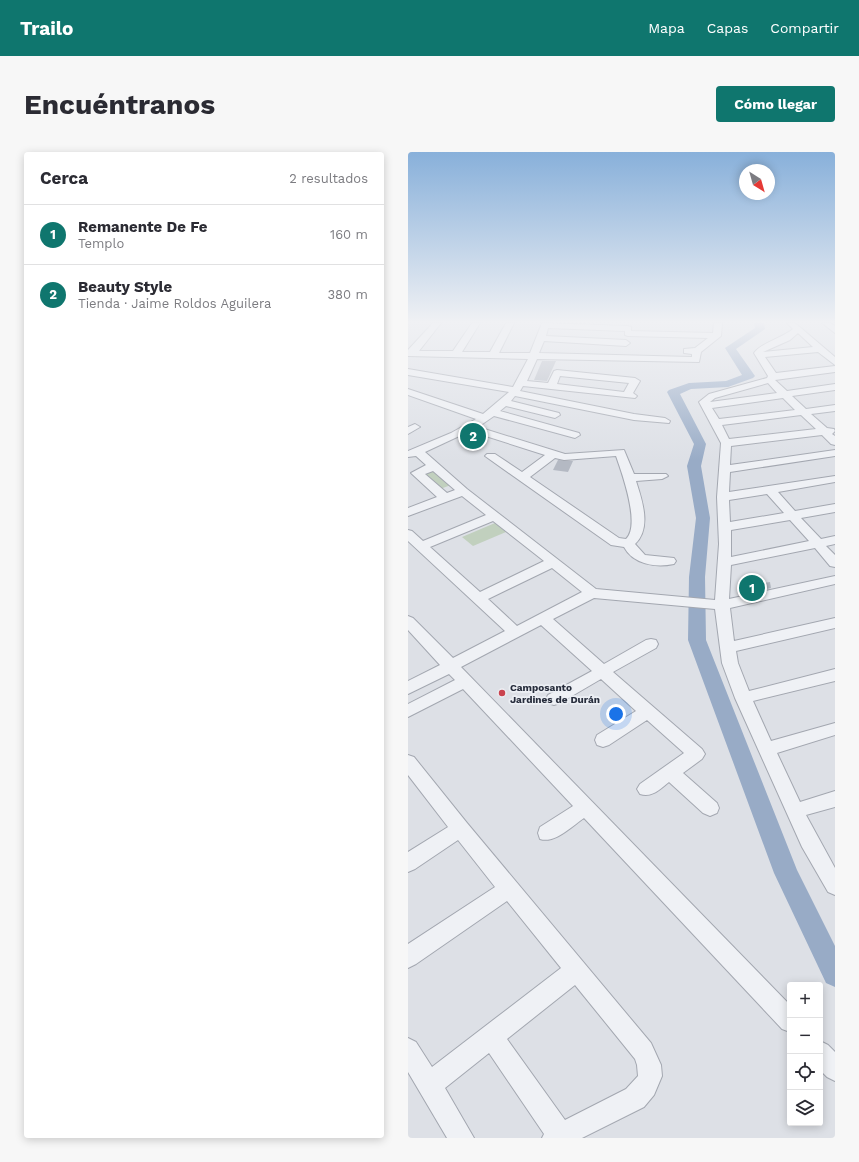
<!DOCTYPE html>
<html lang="es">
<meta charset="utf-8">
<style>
:root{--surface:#fff;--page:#f7f7f7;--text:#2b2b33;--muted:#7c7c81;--line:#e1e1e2;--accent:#0f766e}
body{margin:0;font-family:"Work Sans",sans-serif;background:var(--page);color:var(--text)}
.controls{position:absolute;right:12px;bottom:12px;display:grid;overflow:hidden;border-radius:4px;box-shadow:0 2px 10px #0003}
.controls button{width:36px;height:36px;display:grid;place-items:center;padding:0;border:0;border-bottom:1px solid var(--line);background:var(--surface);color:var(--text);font:20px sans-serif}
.compass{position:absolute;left:331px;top:12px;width:36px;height:36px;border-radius:50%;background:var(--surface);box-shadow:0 2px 10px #0003;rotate:143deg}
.you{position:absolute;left:208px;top:562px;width:14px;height:14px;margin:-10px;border:3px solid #fff;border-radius:50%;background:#1a73e8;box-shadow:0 0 0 6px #1a73e833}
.badge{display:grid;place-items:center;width:26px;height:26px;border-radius:50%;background:var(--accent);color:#fff;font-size:13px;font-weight:700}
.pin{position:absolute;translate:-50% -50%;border:2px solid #fff;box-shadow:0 1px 4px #0006}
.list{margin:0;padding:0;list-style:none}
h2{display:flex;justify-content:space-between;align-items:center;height:52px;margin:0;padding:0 16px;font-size:17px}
h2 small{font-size:13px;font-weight:400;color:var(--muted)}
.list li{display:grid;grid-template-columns:26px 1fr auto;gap:12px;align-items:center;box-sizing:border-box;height:60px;padding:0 16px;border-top:1px solid var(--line)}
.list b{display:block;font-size:15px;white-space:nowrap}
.list p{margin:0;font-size:13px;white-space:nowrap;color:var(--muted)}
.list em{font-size:13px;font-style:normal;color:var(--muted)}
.icon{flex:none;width:22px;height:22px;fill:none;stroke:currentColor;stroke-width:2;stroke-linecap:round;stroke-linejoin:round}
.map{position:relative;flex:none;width:427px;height:986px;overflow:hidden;border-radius:4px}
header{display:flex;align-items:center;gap:24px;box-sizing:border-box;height:56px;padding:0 20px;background:var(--accent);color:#fff}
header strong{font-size:19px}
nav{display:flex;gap:22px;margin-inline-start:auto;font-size:14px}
.intro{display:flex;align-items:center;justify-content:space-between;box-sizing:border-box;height:96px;padding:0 24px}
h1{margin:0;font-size:28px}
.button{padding:10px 18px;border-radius:4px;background:var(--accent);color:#fff;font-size:14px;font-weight:700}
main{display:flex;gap:24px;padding:0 24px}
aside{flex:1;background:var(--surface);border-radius:4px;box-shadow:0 2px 10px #0003}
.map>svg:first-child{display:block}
.green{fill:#c1d0be}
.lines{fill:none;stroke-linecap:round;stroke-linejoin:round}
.river{fill:#98abc6;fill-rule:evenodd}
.building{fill:#b4b9c3}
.minor-casing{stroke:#a3a7b0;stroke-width:2}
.minor{fill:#eff1f5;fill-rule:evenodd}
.poi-dot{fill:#ca434e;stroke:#eceff4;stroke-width:1.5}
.labels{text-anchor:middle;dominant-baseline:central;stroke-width:3.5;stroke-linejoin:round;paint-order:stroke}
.poi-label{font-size:10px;font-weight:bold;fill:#272d3c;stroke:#eceff4;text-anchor:start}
</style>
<header>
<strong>Trailo</strong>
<nav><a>Mapa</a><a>Capas</a><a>Compartir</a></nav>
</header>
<div class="intro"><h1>Encuéntranos</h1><a class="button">Cómo llegar</a></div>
<main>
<aside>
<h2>Cerca<small>2 resultados</small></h2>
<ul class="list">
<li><span class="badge">1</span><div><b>Remanente De Fe</b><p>Templo</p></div><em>160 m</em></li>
<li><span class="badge">2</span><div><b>Beauty Style</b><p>Tienda · Jaime Roldos Aguilera</p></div><em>380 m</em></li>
</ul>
</aside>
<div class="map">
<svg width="427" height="986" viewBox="0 0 427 986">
<rect width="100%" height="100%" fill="#dde0e6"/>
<g class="green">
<polygon points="22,316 43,333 32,337 11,320"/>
<polygon points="87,371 98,380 65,394 54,385"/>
</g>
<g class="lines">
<polygon class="river" points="346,171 356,171 357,177 328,197 347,224 345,226 320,235 283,237 272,242 298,292 293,314 302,366 297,425 298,488 389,718 427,794 427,835 418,831 366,721 280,488 281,425 288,366 279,314 286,292 259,240 261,238 281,231 318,229 334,223 317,196 347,176"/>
</g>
<g class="building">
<polygon points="134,209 148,209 139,229 126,228"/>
<polygon points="66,282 78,286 70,291 58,287"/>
<polygon points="150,308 165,309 160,320 145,318"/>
<polygon points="362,430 363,436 341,441 337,434"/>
</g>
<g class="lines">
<defs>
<g id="minor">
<path d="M25 171H33L11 199H45L64 171H72L54 200H82L98 171H106L91 201H122L134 171 220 174 223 175V179L305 181 306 171H314L313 184 293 200 291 210 129 207 119 229 140 231 146 219 149 218 227 226 232 229 225 241 229 244 227 246 115 234 112 239 226 262 257 266 262 269 261 271 226 268 107 244 103 249 151 261 152 263 147 266 98 254 92 259 171 281 172 283 167 286 86 264 70 275 157 302 216 298 226 322H258L260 324 254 327 228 329C234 348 244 376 227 392L237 403 266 406 268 409 266 412C247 416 225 412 216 395L203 393 77 304 79 302H87L114 320 137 303 62 279 17 300 59 337 188 437 307 448 311 392 309 345 313 291 291 250 301 242 359 226 360 224 346 201C353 191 374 186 385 177L379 171H387L427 205V213L410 200 357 205 368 221 427 214V220L367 228 379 239 427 232V238L384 244 398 257 427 253V259L403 262 419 276 426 277 427 279 424 282 427 284V293L423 292 414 283 323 294 322 313 427 298V304L322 320 321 340 427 324V330L370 340 387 359 427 352V360L393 366 413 387 427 384V392L418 394 427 403V415L422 414 407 396 323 413 321 447 427 424V432L322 456 326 489 427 466V476L328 499 330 511 341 539 427 517V529L345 549 363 589 427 571V583L369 601 392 650 427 639V655L398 663 427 716V743L420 740 394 695 327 546 314 511 307 457 186 446 145 467 196 512 238 488 243 487 248 488 250 492 248 496 205 520 294 597 297 602 294 607 275 621 309 651 311 656 309 661 302 664 295 661 261 630C252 637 244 646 232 642L229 637 232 632 276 601 239 568 201 593 195 595 189 593 187 588 189 583 228 559 193 527 152 551 146 553 140 551 138 547 140 543 184 519 133 473 53 515 382 853V880L374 877 176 666C164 674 147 692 132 687L130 681 132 675 165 654 55 537 0 565V552L47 528 41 522 0 542V529L32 513 0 478V464L5 466 45 506 97 479 0 389V378L4 379 15 389 78 363 54 344 0 364V356L29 345 3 321 18 313 8 304 0 305V299L43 281 68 267 0 243V237L75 262 101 240 0 223V217L105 235 120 207 0 204V198ZM140 176 217 179V183L220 184 300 186 287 196 276 197V201L284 202V205L131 201 136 189 218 194 222 191 218 188 138 184ZM390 181 405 195 355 200 382 188ZM152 224 221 231 216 240 149 232ZM360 231 369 241 302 250 307 246ZM375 246 387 258 311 267 304 256ZM393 263 408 277 321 287 314 273ZM208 304C214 321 233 373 218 387L211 386 122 325 147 306 156 308ZM25 319 47 338 39 341 17 322ZM359 342 376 361 322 370 321 348ZM382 368 401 389 323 405V378ZM85 369 136 409 72 440 22 395ZM144 416 174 440 109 474 80 447Z"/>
<polygon points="414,171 423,171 427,174 427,181"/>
<polygon points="7,272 12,275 0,282 0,275"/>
<path d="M0 603 6 605 59 671 243 891 253 913 254 924 246 943 236 955 174 986H134L136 982 81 901 37 936 66 986H39L0 920V886L8 890 24 915 153 816 99 749 8 812 0 816V792L87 735 50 688 7 717 0 720V700L40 675 0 623ZM167 833 227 907 229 913 230 924 218 937 157 968 99 887Z"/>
<polygon points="412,889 420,893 427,900 427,929 419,925 412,918"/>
</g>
</defs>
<use href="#minor" class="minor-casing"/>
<use href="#minor" class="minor"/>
</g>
<linearGradient id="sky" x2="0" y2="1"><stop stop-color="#88b0da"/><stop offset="0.55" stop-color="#f0f1f4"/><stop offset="1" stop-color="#f0f1f4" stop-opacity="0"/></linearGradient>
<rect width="427" height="309" fill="url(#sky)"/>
<circle class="poi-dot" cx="94" cy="541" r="4"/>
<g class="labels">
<g class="poi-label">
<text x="102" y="535">Camposanto<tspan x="102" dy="12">Jardines de Durán</tspan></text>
</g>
</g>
</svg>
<div class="controls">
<button>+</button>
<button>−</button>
<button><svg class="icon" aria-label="locate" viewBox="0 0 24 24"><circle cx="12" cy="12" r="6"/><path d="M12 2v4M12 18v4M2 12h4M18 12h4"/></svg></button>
<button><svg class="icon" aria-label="layers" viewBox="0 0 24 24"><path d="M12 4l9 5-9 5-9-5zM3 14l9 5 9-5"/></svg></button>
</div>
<svg class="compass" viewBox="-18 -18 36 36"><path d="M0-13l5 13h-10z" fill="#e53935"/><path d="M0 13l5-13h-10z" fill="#7c7c81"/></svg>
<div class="you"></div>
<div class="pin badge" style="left:344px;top:436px">1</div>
<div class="pin badge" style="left:65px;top:284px">2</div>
</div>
</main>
